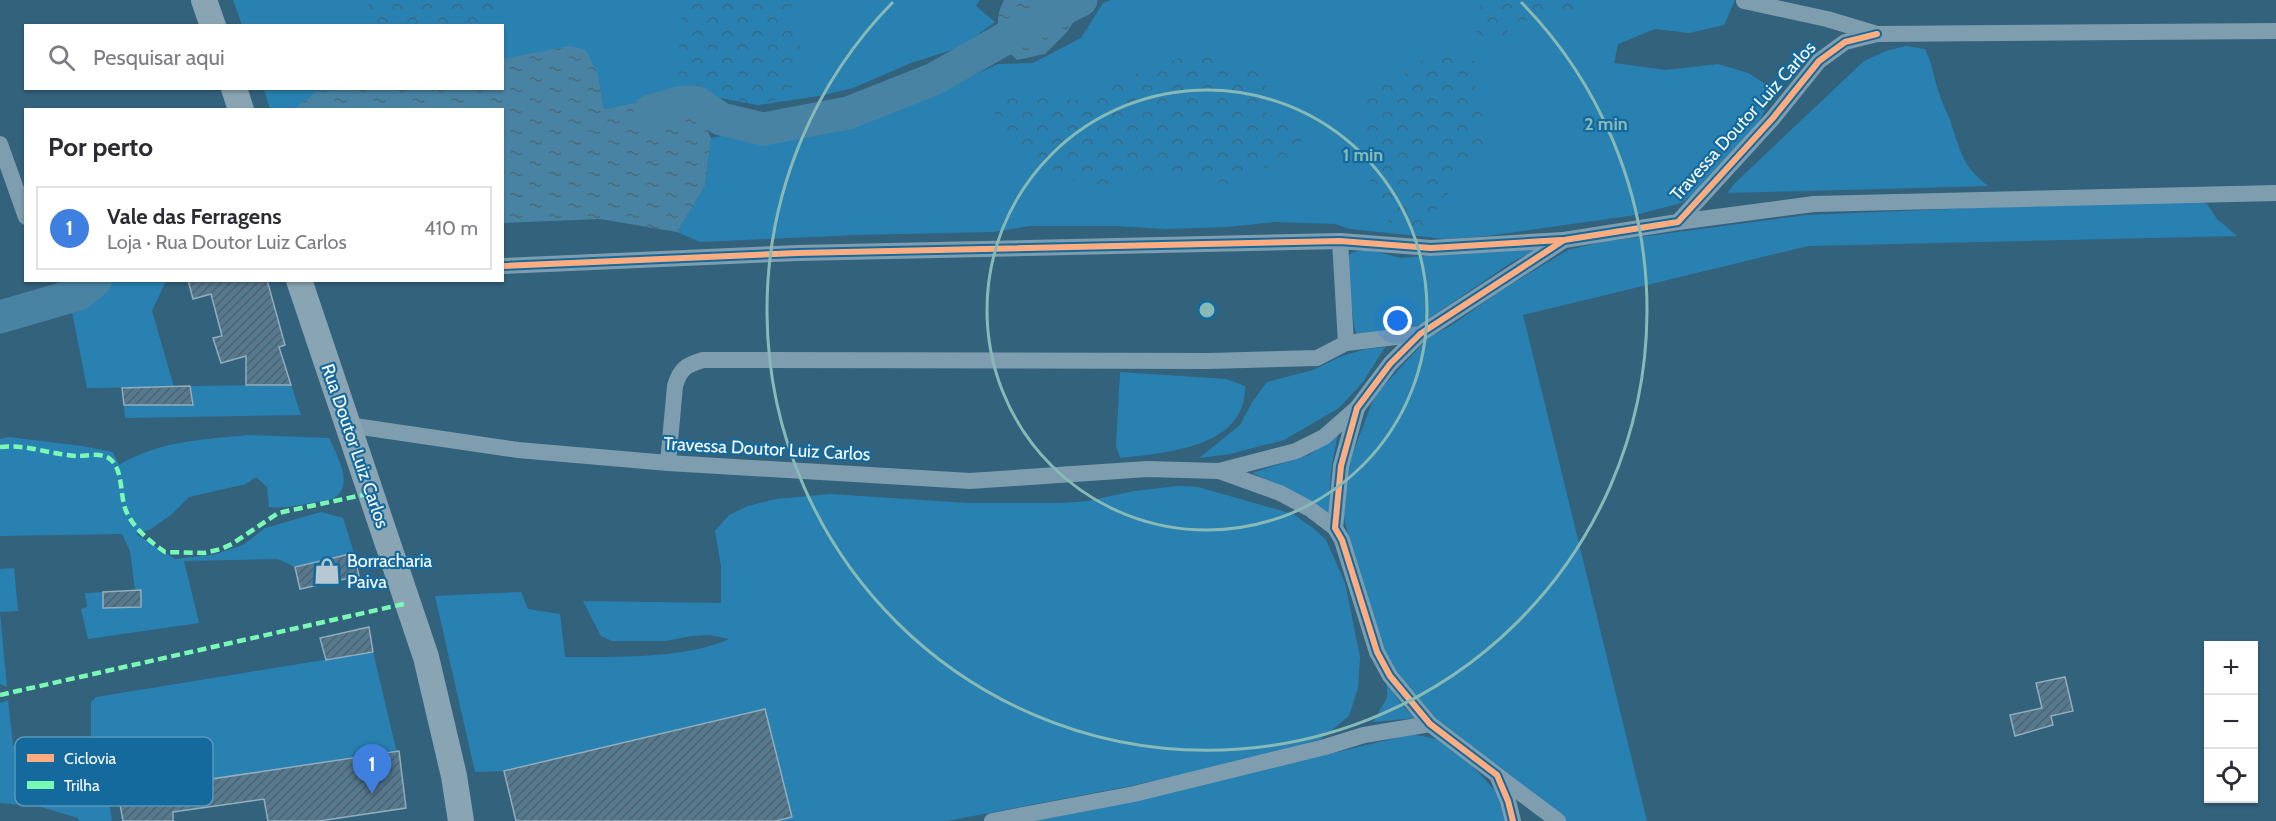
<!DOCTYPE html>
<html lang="pt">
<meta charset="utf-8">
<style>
:root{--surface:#fff;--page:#f2f2f3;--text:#2b2b33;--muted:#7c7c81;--line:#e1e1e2;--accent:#6a727b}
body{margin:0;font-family:Cabin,sans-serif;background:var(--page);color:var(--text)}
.controls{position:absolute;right:18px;bottom:18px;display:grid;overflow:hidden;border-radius:0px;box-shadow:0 2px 4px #0004}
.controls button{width:54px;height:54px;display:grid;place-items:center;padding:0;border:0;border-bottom:2px solid var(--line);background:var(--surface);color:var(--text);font:30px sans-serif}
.you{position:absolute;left:1398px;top:321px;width:21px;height:21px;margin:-15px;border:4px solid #fff;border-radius:50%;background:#1a73e8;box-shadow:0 0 0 9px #1a73e833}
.badge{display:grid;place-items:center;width:39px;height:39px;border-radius:50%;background:var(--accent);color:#fff;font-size:20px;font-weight:700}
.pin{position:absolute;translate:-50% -50px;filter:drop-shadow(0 2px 3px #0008)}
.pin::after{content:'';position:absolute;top:32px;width:21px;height:18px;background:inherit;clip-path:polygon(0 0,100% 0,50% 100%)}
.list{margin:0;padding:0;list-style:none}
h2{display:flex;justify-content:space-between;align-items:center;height:78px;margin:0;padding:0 24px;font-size:26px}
h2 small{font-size:20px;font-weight:400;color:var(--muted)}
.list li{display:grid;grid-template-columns:39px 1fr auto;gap:18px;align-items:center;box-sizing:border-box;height:84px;margin:0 12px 12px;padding:0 12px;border:2px solid var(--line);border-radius:0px}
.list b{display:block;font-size:22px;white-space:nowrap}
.list p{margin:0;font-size:20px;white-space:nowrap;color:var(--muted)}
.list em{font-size:20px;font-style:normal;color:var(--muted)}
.icon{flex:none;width:33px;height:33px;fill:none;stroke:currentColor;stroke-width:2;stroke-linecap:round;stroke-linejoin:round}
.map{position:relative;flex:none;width:2276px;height:821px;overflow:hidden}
.search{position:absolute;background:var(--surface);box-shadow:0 2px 4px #0004;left:24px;top:24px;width:480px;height:66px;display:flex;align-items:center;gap:15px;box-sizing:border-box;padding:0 21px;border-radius:0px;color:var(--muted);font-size:22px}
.panel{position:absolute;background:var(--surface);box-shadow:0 2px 4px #0004;left:24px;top:108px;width:480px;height:174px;border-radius:0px}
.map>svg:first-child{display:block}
.grass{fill:#2981b2}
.forest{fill:url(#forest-crowns)}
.water{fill:url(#water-ripples)}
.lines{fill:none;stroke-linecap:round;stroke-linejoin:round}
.river{stroke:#4983a3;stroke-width:33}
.building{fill:url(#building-hatch);stroke:#92adbc;stroke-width:1.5}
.minor{stroke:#7e9dae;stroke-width:16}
.primary{stroke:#89a5b4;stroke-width:26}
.quiet{stroke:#7af9b4;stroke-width:4.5;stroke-dasharray:9 4.5;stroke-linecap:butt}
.cycleway-casing{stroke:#146a9c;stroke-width:10}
.cycleway{stroke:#ffac80;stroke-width:6}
.ring{fill:none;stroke:#87bab6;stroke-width:3}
.labels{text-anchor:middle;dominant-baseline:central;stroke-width:4.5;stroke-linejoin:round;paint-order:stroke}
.street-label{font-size:18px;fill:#fff;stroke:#146a9c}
.poi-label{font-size:18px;fill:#fff;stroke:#146a9c;text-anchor:start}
.key{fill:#146a9c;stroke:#5a97ba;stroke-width:1.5}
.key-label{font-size:16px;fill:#fff}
.centre{fill:#87bab6;stroke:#146a9c;stroke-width:3}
.ring-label{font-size:18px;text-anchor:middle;font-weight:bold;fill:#87bab6;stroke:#146a9c;stroke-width:4.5;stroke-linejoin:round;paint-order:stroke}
</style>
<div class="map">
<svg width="2276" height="821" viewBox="0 0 2276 821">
<defs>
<pattern id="forest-crowns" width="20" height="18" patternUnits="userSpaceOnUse" patternTransform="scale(1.5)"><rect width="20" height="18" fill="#2981b2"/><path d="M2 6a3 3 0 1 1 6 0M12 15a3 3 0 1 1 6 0" fill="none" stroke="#396984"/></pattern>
<pattern id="water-ripples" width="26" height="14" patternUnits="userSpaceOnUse" patternTransform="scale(1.5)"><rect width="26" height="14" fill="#4983a3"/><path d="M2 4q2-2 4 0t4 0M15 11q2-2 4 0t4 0" fill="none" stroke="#4a6a7c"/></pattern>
<pattern id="building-hatch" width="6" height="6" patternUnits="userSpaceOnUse" patternTransform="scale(1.5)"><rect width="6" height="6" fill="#55798e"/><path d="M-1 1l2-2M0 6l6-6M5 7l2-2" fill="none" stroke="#50626d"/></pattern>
</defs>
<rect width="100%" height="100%" fill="#33627d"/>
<g class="grass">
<polygon points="233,0 980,0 976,6 995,22 961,47 911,63 853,88 819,96 758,105 690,92 604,109 598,75 503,59 502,26 242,25"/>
<polygon points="1111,0 1735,0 1724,25 1689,33 1655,29 1618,44 1614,63 1666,70 1718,64 1748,73 1775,90 1753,133 1699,190 1681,203 1636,215 1487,236 1446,239 1350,229 1335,224 1275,222 1227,227 1166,229 1115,226 1030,226 993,232 855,235 700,242 677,232 705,186 711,138 733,134 783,141 884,116 998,64 1033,63 1081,38 1103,3"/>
<path d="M1906 46 1925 49C1932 63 1934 78 1939 93 1942 104 1948 113 1951 123 1961 153 1962 165 1988 186L1727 193 1735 183 1864 61 1886 51Z"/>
<polygon points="264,89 345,89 316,92 294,110 270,109"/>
<polygon points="2195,199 2207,204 2217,219 2237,236 1808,246 1523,315 1647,821 1565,821 1425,713 1385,660 1348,536 1340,498 1343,479 1375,395 1429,337 1452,325 1500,291 1568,250 1602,242 1806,215"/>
<polygon points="1546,245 1512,262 1421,324 1398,331 1357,336 1354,326 1347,265 1348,256 1353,252 1369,250 1401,258"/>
<polygon points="66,281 166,281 152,311 174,387 87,388"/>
<polygon points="1385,347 1363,382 1339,408 1284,440 1230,454 1199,458 1240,425 1253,401 1267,382 1313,370 1342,356 1366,349"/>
<path d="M1120 372 1226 379 1245 386C1247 448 1164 453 1120 458L1116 446Z"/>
<polygon points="291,385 301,415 125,418 124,405 193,405 190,386"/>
<path d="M1338 434C1332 463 1326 489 1333 519L1275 483 1252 473 1309 455Z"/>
<path d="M248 435 329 438C336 453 355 485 334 498 328 501 318 501 311 503 297 505 283 509 269 507L267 487 256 477 246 484 189 497 172 514 151 529 136 534 175 559 213 555 243 545 265 528 321 512 343 518 354 553 295 567 278 559 184 561 199 623 88 639 81 609 87 607 85 593 103 592 104 607H118V591H125L126 607H141V590H135L130 551 122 534 0 536V439L9 437 82 446 113 452 119 465C161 440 202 440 248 435Z"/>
<path d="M1177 486 1198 487 1293 514 1313 528 1326 540 1345 583 1360 657 1358 688 1349 716 1321 739 1259 757 1130 786 947 821H776L792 817 765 709 504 771 475 772 435 596 521 592 528 609 560 614 565 657C613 657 687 659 729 639L710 635 691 636 666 641H612L601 636 583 601 721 603V566L715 531 729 515 748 506 776 499 830 494 968 503H1062L1088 501 1134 491Z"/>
<polygon points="14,568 18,611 0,612 0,569"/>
<polygon points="0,613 7,687 0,684"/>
<polygon points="373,652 396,749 399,751 108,794 112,821 79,821 78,818 38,806 0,803 0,703 8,700 13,745 86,741 91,739 91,702 96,697"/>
<polygon points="1387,682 1401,704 1415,718 1373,722 1387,698"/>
<polygon points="1412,734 1441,740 1465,758 1501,797 1508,821 999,821 1321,756"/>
</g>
<g class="forest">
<polygon points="370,0 494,0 500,11 483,21 454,25 375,25 368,8"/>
<polygon points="683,0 790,0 803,57 796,82 785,97 758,105 690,92 677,73"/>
<polygon points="1483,0 1588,0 1569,11 1516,23 1497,42 1484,43 1473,25"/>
<polygon points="1447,43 1476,63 1474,79 1490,147 1473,159 1423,228 1389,223 1370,188 1366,124 1367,94 1406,72"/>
<path d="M1214 55 1246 69 1271 72 1261 101 1267 114 1293 119 1303 139 1286 159 1227 184 1147 173 1095 190C1067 176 1004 151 995 119 994 115 995 109 995 105L1018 96 1076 100 1132 75 1179 58Z"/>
</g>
<g class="water">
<path d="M1004 0H1073L1081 10 1067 32 1045 54 1017 60C998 44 992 22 1004 0Z"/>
<polygon points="570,46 586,50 598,75 604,109 690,92 711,138 705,186 677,232 600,219 503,223 502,110 294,109 316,92 345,89 502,88 503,59"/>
</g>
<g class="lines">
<g class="river">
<polyline points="650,111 678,103 696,102 721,119 763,129 848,113 934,79 1013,34 1081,0"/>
<polyline points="0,317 79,294 96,280"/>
</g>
</g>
<g class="building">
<polygon points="188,280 267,280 285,345 279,347 291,385 246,385 246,356 221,363 213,338 222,336 211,294 193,299"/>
<polygon points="190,386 193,405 124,405 122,388"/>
<polygon points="354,553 359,576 300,589 295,567"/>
<polygon points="141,590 141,607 103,608 103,592"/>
<polygon points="369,627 373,652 326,660 320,638"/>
<polygon points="2065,677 2073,711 2051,716 2053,725 2015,736 2010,715 2042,708 2036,683"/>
<polygon points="765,709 792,817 776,821 516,821 504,771"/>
<polygon points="399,751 406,808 319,821 268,821 264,799 173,812 173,821 123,821 118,793"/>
</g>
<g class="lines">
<g class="minor">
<polyline points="1744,1 1827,19 1877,34 2276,31"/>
<polyline points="0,144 26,217"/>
<polyline points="1678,222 1814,204 2276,193"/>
<polyline points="1340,241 1346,343"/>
<polyline points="502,266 798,253 1340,241 1431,248 1563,240"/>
<polyline points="348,425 518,450 668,463 970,481 1147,469 1219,471 1280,493 1310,509 1335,528"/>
<path d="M668 463 675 386C680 369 686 365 703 360L1209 361 1317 358 1346 343 1420 334"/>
<polyline points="1219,471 1296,451 1324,437 1357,408"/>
<polyline points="1498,776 1558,821"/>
<polyline points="992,821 1134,794 1325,747 1364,735 1430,724"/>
<polyline points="1513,821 1508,801 1497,775 1430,724 1390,676 1377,652 1342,540 1335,528 1341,466 1357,408 1390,364 1420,334 1564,240 1678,222 1773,118 1819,61 1845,42 1877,34"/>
</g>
<g class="primary">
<polyline points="204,0 213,26"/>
<polyline points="234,88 241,110"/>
<polyline points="299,280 426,657 454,776 461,821"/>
</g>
<g class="quiet">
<path d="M0 447C27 444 52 455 78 456 88 456 101 452 110 459 123 469 120 494 125 508 131 526 149 541 165 552L204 553 221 549 232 544 278 513 372 493"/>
<polyline points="0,695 408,603"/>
</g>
<defs>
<g id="cycleway">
<polyline points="502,266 798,253 1340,241 1431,248 1561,240"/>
<polyline points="1513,821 1508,801 1497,775 1430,724 1390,676 1377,652 1342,540 1335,528 1341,466 1357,408 1390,364 1420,334 1564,240 1678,222 1773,118 1819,61 1845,42 1877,34"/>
</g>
</defs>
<use href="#cycleway" class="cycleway-casing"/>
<use href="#cycleway" class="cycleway"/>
</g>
<g class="ring">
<circle cx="1207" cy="310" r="220"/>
<path d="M1521 2A440 440 0 1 1 893 2"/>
</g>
<defs>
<symbol id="shop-bare" viewBox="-9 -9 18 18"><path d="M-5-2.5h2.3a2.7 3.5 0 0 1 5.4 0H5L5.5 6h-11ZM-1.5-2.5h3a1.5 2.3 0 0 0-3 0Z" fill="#b8c8d2" stroke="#146a9c" stroke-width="2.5" paint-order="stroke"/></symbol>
</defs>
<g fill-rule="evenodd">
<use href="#shop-bare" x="308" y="552" width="38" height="38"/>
</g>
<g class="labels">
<g class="street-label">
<text transform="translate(1743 121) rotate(-48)">Travessa Doutor Luiz Carlos</text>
<text transform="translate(355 446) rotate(71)">Rua Doutor Luiz Carlos</text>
<text transform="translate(767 449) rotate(3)">Travessa Doutor Luiz Carlos</text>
</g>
<g class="poi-label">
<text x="347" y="561">Borracharia<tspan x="347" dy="21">Paiva</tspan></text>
</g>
</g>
<rect x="15" y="737" width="198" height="69" rx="9" class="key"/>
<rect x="27" y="754" width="27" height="8" fill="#ffac80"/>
<rect x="27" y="781" width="27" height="8" fill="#7af9b4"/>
<g class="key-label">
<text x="64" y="764">Ciclovia</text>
<text x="64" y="791">Trilha</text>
</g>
<circle cx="1207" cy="310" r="9" class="centre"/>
<g class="ring-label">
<text x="1606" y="130">2 min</text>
<text x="1363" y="161">1 min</text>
</g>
</svg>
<div class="controls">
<button>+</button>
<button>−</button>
<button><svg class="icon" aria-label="locate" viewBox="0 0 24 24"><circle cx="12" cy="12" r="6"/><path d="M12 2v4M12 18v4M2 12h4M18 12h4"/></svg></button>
</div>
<div class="you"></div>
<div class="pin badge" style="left:372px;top:794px;background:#3f7fe0">1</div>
<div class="search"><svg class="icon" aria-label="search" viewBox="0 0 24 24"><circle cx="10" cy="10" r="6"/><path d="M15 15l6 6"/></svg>Pesquisar aqui</div>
<section class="panel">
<h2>Por perto<small></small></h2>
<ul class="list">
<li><span class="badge" style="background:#3f7fe0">1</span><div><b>Vale das Ferragens</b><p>Loja · Rua Doutor Luiz Carlos</p></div><em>410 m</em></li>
</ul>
</section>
</div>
